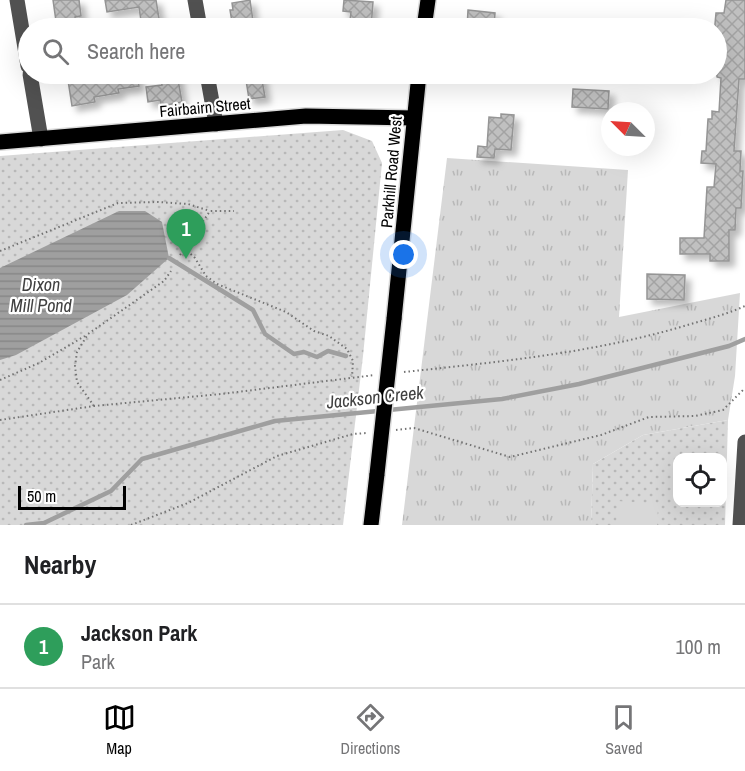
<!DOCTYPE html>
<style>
:root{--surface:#fff;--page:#f6f6f6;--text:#202124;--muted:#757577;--line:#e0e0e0;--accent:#000}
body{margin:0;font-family:"Archivo Narrow",sans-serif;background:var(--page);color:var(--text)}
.controls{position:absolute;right:18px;bottom:18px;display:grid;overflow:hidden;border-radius:12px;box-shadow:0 6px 24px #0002}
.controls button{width:54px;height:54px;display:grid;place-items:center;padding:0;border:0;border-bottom:2px solid var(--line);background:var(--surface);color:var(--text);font:30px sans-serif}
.compass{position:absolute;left:601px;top:102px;width:54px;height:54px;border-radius:50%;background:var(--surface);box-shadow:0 6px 24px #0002;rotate:294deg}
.scale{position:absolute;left:18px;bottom:15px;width:108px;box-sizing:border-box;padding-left:6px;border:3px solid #000;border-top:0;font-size:16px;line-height:21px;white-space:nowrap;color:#000;-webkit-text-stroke:4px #fff;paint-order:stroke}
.you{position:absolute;left:404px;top:255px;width:21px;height:21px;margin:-15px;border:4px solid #fff;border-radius:50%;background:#1a73e8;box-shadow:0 0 0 9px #1a73e833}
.badge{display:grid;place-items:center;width:39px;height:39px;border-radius:50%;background:var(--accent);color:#fff;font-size:20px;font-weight:700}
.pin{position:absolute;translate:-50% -50px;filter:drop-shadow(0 2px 3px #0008)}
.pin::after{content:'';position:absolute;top:32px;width:21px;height:18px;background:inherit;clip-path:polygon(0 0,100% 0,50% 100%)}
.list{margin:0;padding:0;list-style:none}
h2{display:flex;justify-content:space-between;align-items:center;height:78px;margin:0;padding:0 24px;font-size:26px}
h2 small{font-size:20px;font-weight:400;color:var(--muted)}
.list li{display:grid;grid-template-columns:39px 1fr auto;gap:18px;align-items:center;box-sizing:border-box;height:84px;padding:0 24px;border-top:2px solid var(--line)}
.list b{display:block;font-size:22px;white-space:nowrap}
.list p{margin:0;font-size:20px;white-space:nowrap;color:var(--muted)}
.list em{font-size:20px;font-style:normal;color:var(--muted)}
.icon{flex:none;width:33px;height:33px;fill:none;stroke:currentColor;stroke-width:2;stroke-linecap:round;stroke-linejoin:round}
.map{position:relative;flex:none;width:745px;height:525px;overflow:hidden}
.search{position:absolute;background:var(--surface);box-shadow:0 6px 24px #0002;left:18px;right:18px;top:18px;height:66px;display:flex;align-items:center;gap:15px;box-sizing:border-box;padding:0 21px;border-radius:33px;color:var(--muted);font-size:22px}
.sheet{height:162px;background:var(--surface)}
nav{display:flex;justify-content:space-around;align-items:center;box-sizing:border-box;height:84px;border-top:2px solid var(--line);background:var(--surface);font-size:16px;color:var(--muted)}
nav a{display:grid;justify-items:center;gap:3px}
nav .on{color:var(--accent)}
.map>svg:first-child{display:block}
.grass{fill:url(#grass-tufts)}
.park{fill:url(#park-dots);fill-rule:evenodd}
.pitch{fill:#d8d8d8}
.water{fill:url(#water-rules)}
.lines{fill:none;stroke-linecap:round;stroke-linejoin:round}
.stream{stroke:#9f9f9f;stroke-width:4.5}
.building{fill:url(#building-cross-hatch);stroke:#959595;stroke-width:1.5;filter:url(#shadow)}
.major-casing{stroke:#dbdbdb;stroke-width:18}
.path{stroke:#737373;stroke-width:2;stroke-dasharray:1.5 3;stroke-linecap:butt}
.minor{stroke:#515151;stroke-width:15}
.major{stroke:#000;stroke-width:15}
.major-bridge-casing{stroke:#dbdbdb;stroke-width:18;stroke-linecap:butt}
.major-bridge{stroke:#000;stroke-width:15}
.labels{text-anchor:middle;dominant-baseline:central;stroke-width:4.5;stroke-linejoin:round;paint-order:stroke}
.street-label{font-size:16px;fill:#000;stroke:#fff}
.water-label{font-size:18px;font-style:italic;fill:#404040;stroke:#fff}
</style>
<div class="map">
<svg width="745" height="525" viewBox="0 0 745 525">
<defs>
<pattern id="grass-tufts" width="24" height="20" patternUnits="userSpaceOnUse" patternTransform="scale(1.5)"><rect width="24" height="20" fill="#d8d8d8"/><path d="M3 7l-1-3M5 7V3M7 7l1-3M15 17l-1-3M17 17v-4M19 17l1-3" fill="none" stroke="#b8b8b8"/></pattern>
<pattern id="park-dots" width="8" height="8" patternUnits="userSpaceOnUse" patternTransform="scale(1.5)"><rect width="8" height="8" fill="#d8d8d8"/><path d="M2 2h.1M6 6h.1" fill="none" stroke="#b8b8b8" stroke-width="1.8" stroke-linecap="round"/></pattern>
<pattern id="water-rules" width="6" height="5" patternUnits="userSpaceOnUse" patternTransform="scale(1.5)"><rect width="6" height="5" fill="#9f9f9f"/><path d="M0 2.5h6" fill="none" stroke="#878787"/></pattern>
<pattern id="building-cross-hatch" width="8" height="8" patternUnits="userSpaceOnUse" patternTransform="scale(1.5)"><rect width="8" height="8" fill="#c0c0c0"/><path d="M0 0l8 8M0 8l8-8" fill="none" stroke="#a3a3a3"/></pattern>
<filter id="shadow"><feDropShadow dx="5.5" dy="5.5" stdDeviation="3" flood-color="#0004"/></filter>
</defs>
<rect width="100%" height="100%" fill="#fff"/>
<polygon class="grass" points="447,158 628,170 619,317 740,293 735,376 728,420 643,435 593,464 591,525 402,525"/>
<g class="park">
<polygon points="343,130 372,141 382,163 363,356 343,525 0,525 0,156"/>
<path d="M728 420 725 525H591L593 464 643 435ZM678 458H722V502H678Z"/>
</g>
<polygon class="pitch" points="618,501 658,504 657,525 616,525"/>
<polygon class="water" points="119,211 145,211 162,222 169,258 127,295 16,355 0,360 0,268"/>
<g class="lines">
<g class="stream">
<polyline points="169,258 253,310 265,334 294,354 304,352 317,357 328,351 346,356"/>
<polyline points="26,525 44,523 111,491 142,459 275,421 502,399 579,384 729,346 745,339"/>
</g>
</g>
<g class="building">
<polygon points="53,0 79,0 81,16 75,17 76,28 57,28"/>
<polygon points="105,0 156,0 160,25 142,28 139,7 107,12"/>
<polygon points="250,0 254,28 233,28 230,10 233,10 232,3"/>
<polygon points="344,0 373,2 371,28 349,28 351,12 343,11"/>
<polygon points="726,0 745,0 745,79 739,79 734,151 741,151 740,171 743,171 741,208 736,208 735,230 729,230 729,261 710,261 710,254 680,254 680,238 704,238 707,187 714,187 716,164 701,163 702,151 706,151 708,119 712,119 712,111 719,112 721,78 717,77 715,24 716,13 724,13"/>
<polygon points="468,10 495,13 494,28 467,28"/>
<polygon points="67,74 89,74 91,81 120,77 120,74 137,74 139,86 118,89 119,93 94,97 95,102 72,106"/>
<polygon points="160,74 177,74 182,102 161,106 160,100 148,102 146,87 162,85"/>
<polygon points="245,74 261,74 265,97 249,99"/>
<polygon points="573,89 609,91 608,109 572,107"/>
<polygon points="501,114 514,115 511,150 495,149 494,158 477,157 478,146 487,147 489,117 501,118"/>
<polygon points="647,274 685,275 684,300 647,299"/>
</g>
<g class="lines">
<defs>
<g id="major">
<polyline points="424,28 428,0"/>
<polyline points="0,142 306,116 414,118"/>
<polyline points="394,319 419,74"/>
<polyline points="371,525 377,474"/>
</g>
</defs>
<use href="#major" class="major-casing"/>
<g class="path">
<polyline points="184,248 195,258 206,276 217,284 286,312 314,331 329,336 347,349 353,361 352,377"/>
<polyline points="0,251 118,203 158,202 188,204 210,211"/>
<polyline points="180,255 210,211 234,211"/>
<path d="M404 372C498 362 593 353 684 326 704 320 725 315 745 306"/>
<polyline points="0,380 39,363 85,336"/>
<polyline points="94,406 77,382 75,366 77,352 88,334 164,281 171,271"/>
<polyline points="0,420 94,406 221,394 375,375"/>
<polyline points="396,430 414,428 510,457 601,435 649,417 695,416 723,410 745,388"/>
<polyline points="131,525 188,503 277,456 353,434 367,433"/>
</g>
<g class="minor">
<polyline points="17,0 28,66"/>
<polyline points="195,0 200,28"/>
<polyline points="30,74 41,139"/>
<polyline points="207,74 216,124"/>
<polyline points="740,525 745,442"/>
</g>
<use href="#major" class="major"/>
<defs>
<polyline id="major-bridge" points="377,474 394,319"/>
</defs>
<use href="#major-bridge" class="major-bridge-casing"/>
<use href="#major-bridge" class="major-bridge"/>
</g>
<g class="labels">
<g class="street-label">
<text transform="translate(205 107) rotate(-5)">Fairbairn Street</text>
<text transform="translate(391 172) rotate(-85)">Parkhill Road West</text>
</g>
<g class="water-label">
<text x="41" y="284">Dixon<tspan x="41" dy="21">Mill Pond</tspan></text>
<text transform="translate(375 397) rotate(-6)">Jackson Creek</text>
</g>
</g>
</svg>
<div class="controls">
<button><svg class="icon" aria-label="locate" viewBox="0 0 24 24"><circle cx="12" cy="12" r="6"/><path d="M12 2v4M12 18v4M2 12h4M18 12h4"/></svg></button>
</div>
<svg class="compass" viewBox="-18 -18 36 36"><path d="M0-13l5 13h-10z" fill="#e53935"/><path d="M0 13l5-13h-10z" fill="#757577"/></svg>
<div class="scale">50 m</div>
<div class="you"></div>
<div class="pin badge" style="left:186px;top:259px;background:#2e9e5b">1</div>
<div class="search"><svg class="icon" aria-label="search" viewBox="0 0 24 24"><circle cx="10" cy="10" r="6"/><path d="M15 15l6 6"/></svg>Search here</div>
</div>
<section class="sheet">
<h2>Nearby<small></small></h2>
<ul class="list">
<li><span class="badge" style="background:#2e9e5b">1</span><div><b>Jackson Park</b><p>Park</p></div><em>100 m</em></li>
</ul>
</section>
<nav>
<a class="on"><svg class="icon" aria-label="map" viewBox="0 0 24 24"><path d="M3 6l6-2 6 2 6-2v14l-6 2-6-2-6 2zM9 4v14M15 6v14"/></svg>Map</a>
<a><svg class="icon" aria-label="directions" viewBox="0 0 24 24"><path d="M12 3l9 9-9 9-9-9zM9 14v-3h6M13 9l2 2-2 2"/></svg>Directions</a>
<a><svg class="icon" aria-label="saved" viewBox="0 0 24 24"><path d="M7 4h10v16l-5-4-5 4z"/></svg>Saved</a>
</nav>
